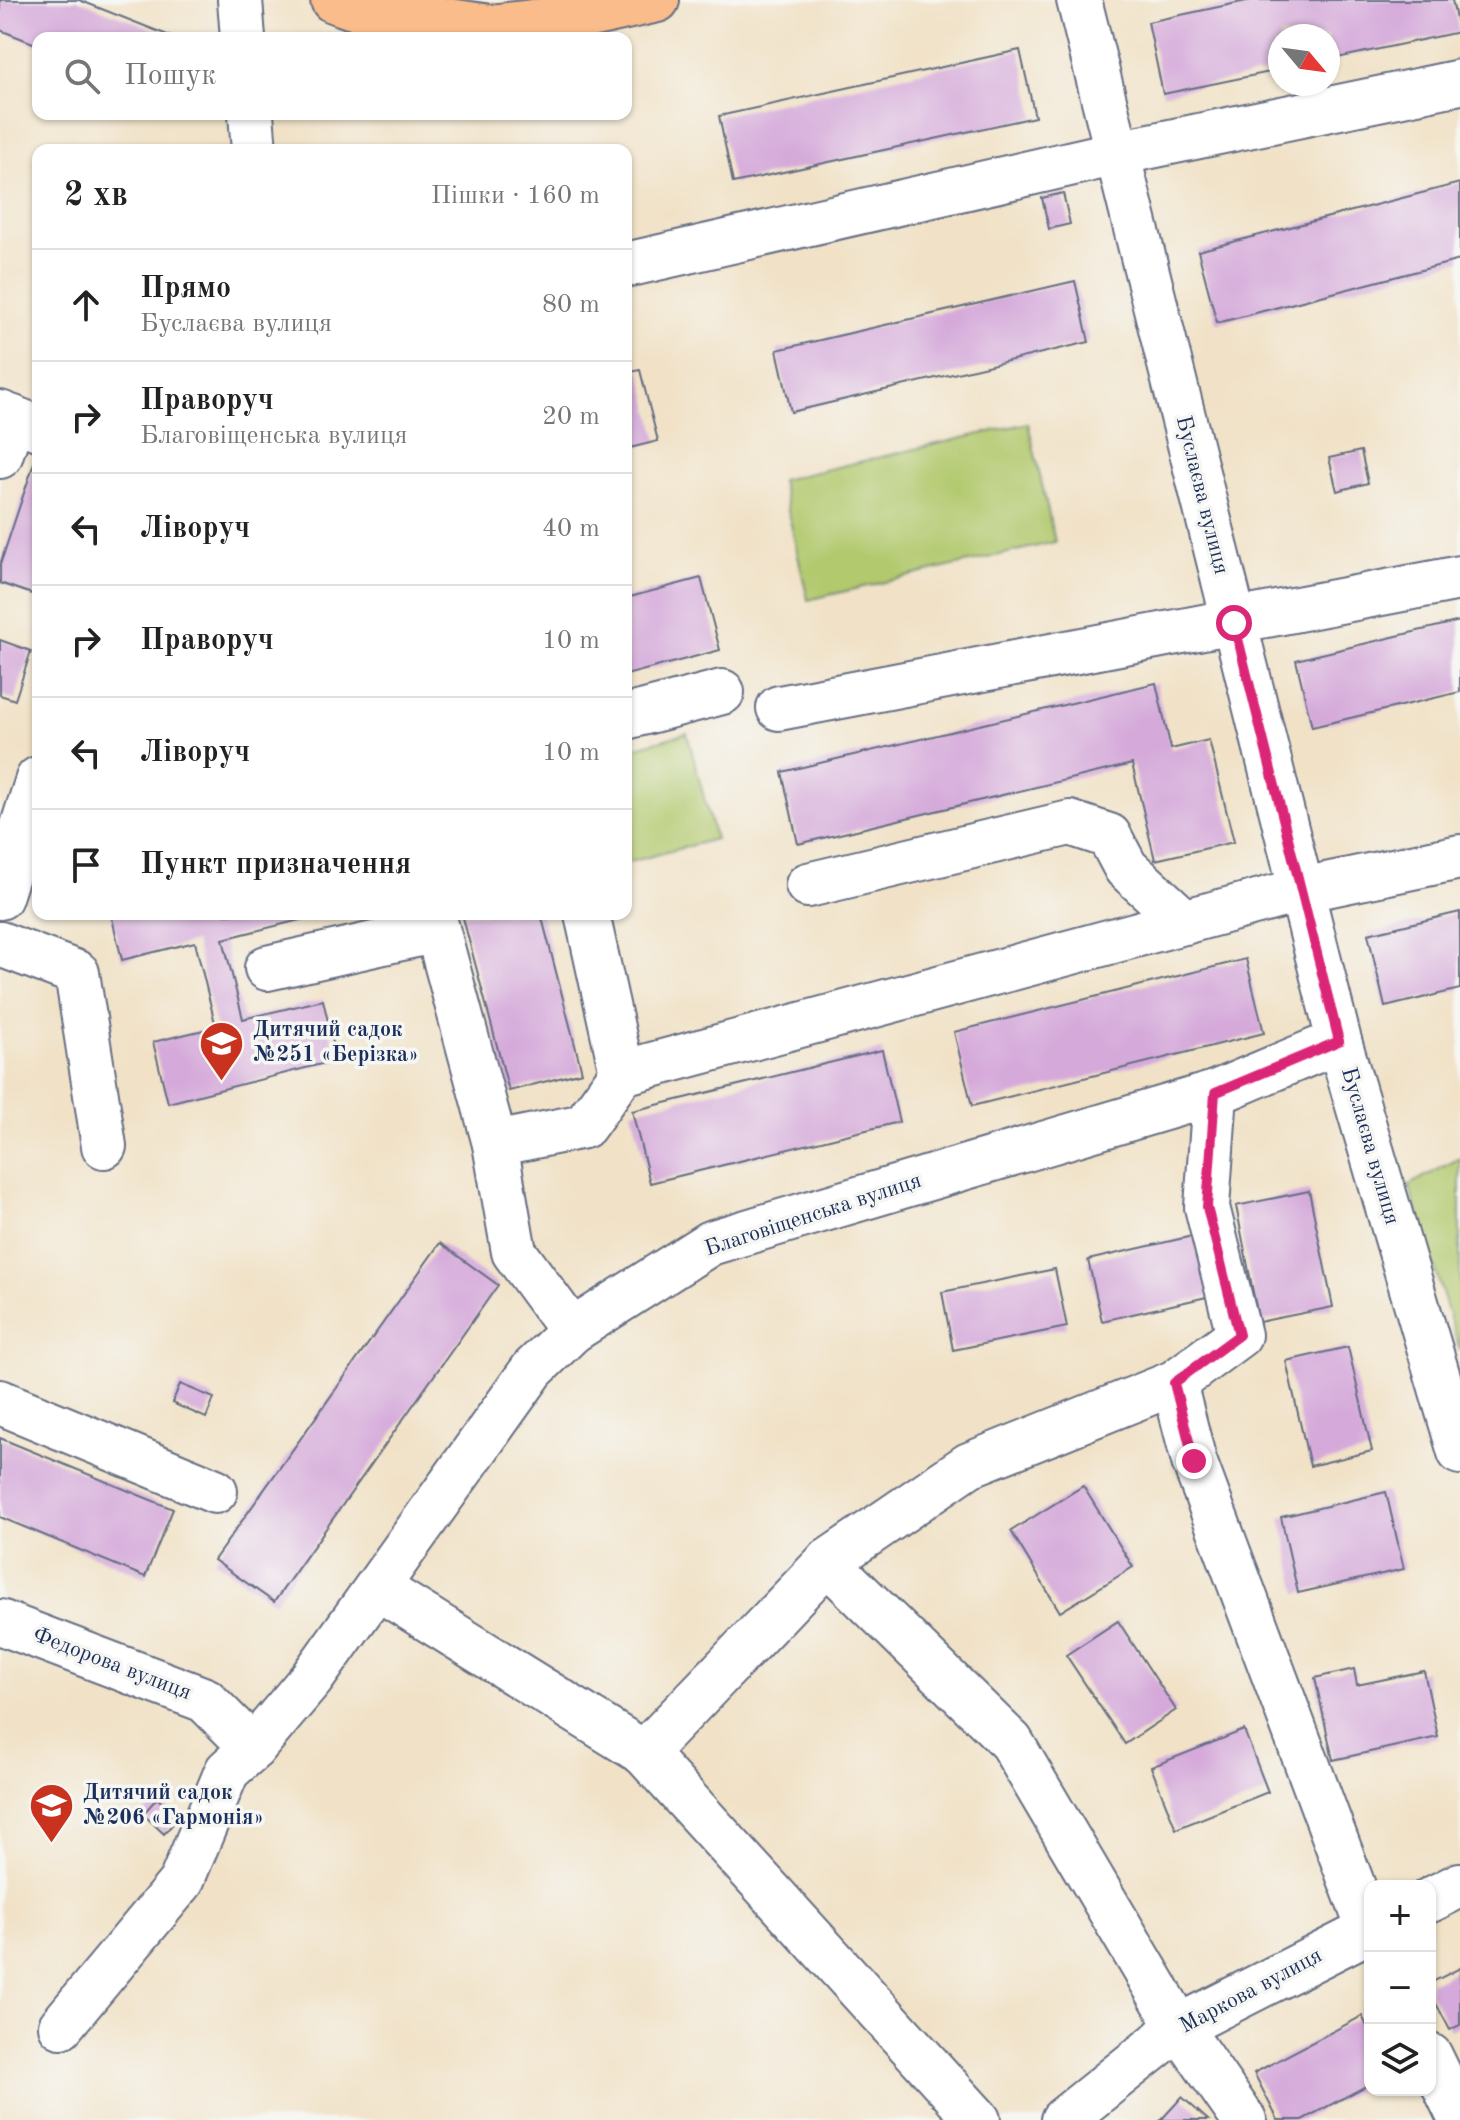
<!DOCTYPE html>
<html lang="uk">
<meta charset="utf-8">
<style>
:root{--surface:#fff;--page:#f2f2f2;--text:#222;--muted:#767676;--line:#e0e0e0}
body{margin:0;font-family:"Old Standard TT",serif;background:var(--page);color:var(--text)}
.controls{position:absolute;right:24px;bottom:24px;display:grid;overflow:hidden;border-radius:16px;box-shadow:0 2px 6px #0004}
.controls button{width:72px;height:72px;display:grid;place-items:center;padding:0;border:0;border-bottom:2px solid var(--line);background:var(--surface);color:var(--text);font:40px sans-serif}
.compass{position:absolute;left:1268px;top:24px;width:72px;height:72px;border-radius:50%;background:var(--surface);box-shadow:0 2px 6px #0004;rotate:119deg}
.stop{position:absolute;width:24px;height:24px;margin:-18px;border:6px solid #db2777;border-radius:50%;background:#fff}
.stop.end{background:#db2777;border-color:#fff;box-shadow:0 2px 8px #0008}
.list{margin:0;padding:0;list-style:none}
h2{display:flex;justify-content:space-between;align-items:center;height:104px;margin:0;padding:0 32px;font-size:34px}
h2 small{font-size:26px;font-weight:400;color:var(--muted)}
.list li{display:grid;grid-template-columns:52px 1fr auto;gap:24px;align-items:center;box-sizing:border-box;height:112px;padding:0 32px;border-top:2px solid var(--line)}
.list b{display:block;font-size:30px;white-space:nowrap}
.list p{margin:0;font-size:26px;white-space:nowrap;color:var(--muted)}
.list em{font-size:26px;font-style:normal;color:var(--muted)}
.icon{flex:none;width:44px;height:44px;fill:none;stroke:currentColor;stroke-width:2;stroke-linecap:round;stroke-linejoin:round}
.map{position:relative;flex:none;width:1460px;height:2120px;overflow:hidden}
.search{position:absolute;background:var(--surface);box-shadow:0 2px 6px #0004;left:32px;top:32px;width:600px;height:88px;display:flex;align-items:center;gap:20px;box-sizing:border-box;padding:0 28px;border-radius:16px;color:var(--muted);font-size:30px}
.panel{position:absolute;background:var(--surface);box-shadow:0 2px 6px #0004;left:32px;top:144px;width:600px;height:776px;border-radius:16px}
.map>svg:first-child{display:block}
.green{fill:#b2c96e;stroke:#667c66;stroke-width:2}
.building{fill:#d5aada}
.lines{fill:none;stroke-linecap:round;stroke-linejoin:round}
.minor-casing{stroke:#666e83;stroke-width:48}
.major-casing{stroke:#666e83;stroke-width:48}
.minor{stroke:#fff;stroke-width:44}
.major{stroke:#fabc8b;stroke-width:44}
.route{stroke:#db2777;stroke-width:10}
.labels{text-anchor:middle;dominant-baseline:central;stroke-width:7;stroke-linejoin:round;paint-order:stroke}
.street-label{font-size:22px;fill:#1b2f5e;stroke:#f6f6f2}
.poi-label{font-size:22px;font-weight:bold;fill:#1b2f5e;stroke:#f6f6f2;text-anchor:start}
</style>
<div class="map">
<svg width="1460" height="2120" viewBox="0 0 1460 2120">
<rect width="100%" height="100%" fill="#f6f6f2"/>
<filter id="ink" filterUnits="userSpaceOnUse"><feTurbulence type="fractalNoise" baseFrequency=".0125" numOctaves="2"/><feDisplacementMap in="SourceGraphic" scale="16" xChannelSelector="R" yChannelSelector="G"/><feConvolveMatrix kernelMatrix="1 2 1 2 8 2 1 2 1" color-interpolation-filters="sRGB"/></filter>
<filter id="wash" filterUnits="userSpaceOnUse"><feTurbulence type="fractalNoise" baseFrequency=".006" numOctaves="4" result="noise"/><feDisplacementMap in="SourceGraphic" scale="32" xChannelSelector="R" yChannelSelector="G"/><feGaussianBlur stdDeviation="1.8" result="paint"/><feColorMatrix in="noise" values="0 0 0 0 0 0 0 0 0 0 0 0 0 0 0 0 0 1.4 0 .05"/><feComposite in="paint" operator="in"/></filter>
<g filter="url(#wash)">
<rect width="100%" height="100%" fill="#f1e2c7"/>
<g class="green">
<polygon points="1028,423 1055,542 808,600 781,480"/>
<polygon points="687,733 715,839 626,863 626,750"/>
<polygon points="1460,1158 1460,1351 1409,1185"/>
</g>
<g id="blocks">
<g class="building">
<polygon points="0,0 79,0 175,38 38,38 38,45 0,30"/>
<polygon points="1251,0 1452,0 1459,32 1328,60 1328,36 1280,36 1280,70 1163,94 1148,22"/>
<polygon points="1020,50 1035,117 733,183 719,116"/>
<polygon points="1460,183 1460,260 1217,323 1198,251"/>
<polygon points="1063,193 1070,224 1049,229 1042,198"/>
<polygon points="1075,281 1089,342 791,412 777,350"/>
<polygon points="640,370 658,441 626,449 626,373"/>
<polygon points="1361,451 1368,483 1337,491 1329,458"/>
<polygon points="34,463 38,464 38,596 0,583 0,565"/>
<polygon points="701,578 720,650 626,675 626,598"/>
<polygon points="1460,621 1460,692 1312,727 1296,660"/>
<polygon points="0,640 31,651 15,700 0,695"/>
<polygon points="1156,683 1171,749 1209,740 1234,842 1155,860 1132,764 798,844 782,772"/>
<polygon points="1460,912 1460,989 1385,1007 1368,934"/>
<polygon points="111,914 303,914 304,919 223,939 243,1019 323,1000 337,1060 168,1103 153,1042 216,1027 195,942 122,960"/>
<polygon points="462,914 541,914 582,1072 509,1091"/>
<polygon points="1246,959 1264,1033 972,1106 954,1032"/>
<polygon points="882,1050 899,1122 650,1183 632,1111"/>
<polygon points="1309,1191 1333,1307 1259,1322 1236,1206"/>
<polygon points="1197,1235 1211,1296 1102,1321 1088,1260"/>
<polygon points="440,1243 498,1285 274,1602 214,1560"/>
<polygon points="1055,1269 1067,1327 953,1350 942,1292"/>
<polygon points="1348,1347 1372,1451 1310,1466 1286,1361"/>
<polygon points="180,1384 214,1398 206,1418 172,1403"/>
<polygon points="0,1438 173,1509 145,1577 0,1517"/>
<polygon points="1083,1486 1133,1567 1060,1612 1011,1531"/>
<polygon points="1386,1492 1404,1569 1298,1593 1281,1517"/>
<polygon points="1118,1621 1176,1710 1125,1744 1066,1655"/>
<polygon points="1354,1669 1357,1685 1424,1671 1438,1737 1333,1760 1315,1678"/>
<polygon points="1244,1730 1268,1792 1176,1829 1151,1767"/>
<polygon points="157,1798 178,1818 164,1834 143,1814"/>
<polygon points="1460,1968 1460,2025 1450,2030 1430,1992 1430,1983"/>
<polygon points="1362,2016 1370,2032 1370,2084 1302,2120 1278,2120 1254,2073"/>
<polygon points="1182,2097 1208,2120 1161,2120"/>
</g>
</g>
</g>
<g filter="url(#ink)">
<use href="#blocks" fill-opacity="0" stroke="#666e83" stroke-width="2"/>
<g class="lines">
<defs>
<g id="minor">
<polyline points="240,0 243,38"/>
<polyline points="1079,0 1339,1041 1460,1452"/>
<polyline points="251,114 254,150"/>
<polyline points="626,265 1117,153 1460,82"/>
<polyline points="0,413 38,428"/>
<polyline points="0,456 13,418"/>
<polyline points="779,708 1460,578"/>
<polyline points="626,717 722,692"/>
<polyline points="808,885 1070,823 1109,836 1126,868 1185,922"/>
<polyline points="0,897 38,779"/>
<polyline points="433,914 495,1144 514,1252 572,1331"/>
<polyline points="0,944 77,973 104,1146"/>
<polyline points="267,968 437,930"/>
<polyline points="622,1073 1302,890 1460,857"/>
<polyline points="1215,1093 1207,1207 1239,1335 1174,1383 1194,1461 1370,1932"/>
<polyline points="495,1144 584,1126 622,1073 587,914"/>
<polyline points="0,1402 215,1491"/>
<polyline points="827,1562 1011,1742 1179,2027 1244,2120"/>
<polyline points="378,1588 644,1753 978,2120"/>
<polyline points="0,1622 205,1700 253,1748"/>
<polyline points="644,1753 827,1562 969,1465 1174,1383"/>
<polyline points="1430,1900 1460,1885"/>
<polyline points="61,2026 181,1882 227,1771 253,1748 312,1678 533,1369 572,1331 710,1243 1215,1093 1339,1041"/>
<polyline points="1430,2056 1460,2118"/>
<polyline points="1063,2120 1179,2027 1370,1930"/>
</g>
<polyline id="major" points="333,0 353,7 490,27 585,16 657,0"/>
</defs>
<use href="#minor" class="minor-casing"/>
<use href="#major" class="major-casing"/>
<use href="#minor" class="minor"/>
<use href="#major" class="major"/>
</g>
</g>
<g class="lines" filter="url(#ink)">
<polyline class="route" points="1194,1461 1174,1383 1239,1335 1207,1207 1215,1093 1339,1041 1234,623"/>
</g>
<defs>
<symbol id="school-pin" viewBox="-11 -11 22 30"><path d="M0 17L-7.5 6A9.5 9.5 0 1 1 7.5 6Z" fill="#c8321e" stroke="#f6f6f2"/><path d="M0-5L7-2L0 1L-7-2ZM-4 1L0 2.5L4 1V4Q0 6-4 4Z" fill="#fff"/></symbol>
</defs>
<g fill-rule="evenodd">
<use href="#school-pin" x="196" y="1018" width="51" height="69"/>
<use href="#school-pin" x="26" y="1780" width="51" height="69"/>
</g>
<g class="labels">
<g class="street-label">
<text transform="translate(1202 495) rotate(76)">Буслаєва вулиця</text>
<text transform="translate(1370 1146) rotate(74)">Буслаєва вулиця</text>
<text transform="translate(813 1215) rotate(-18)">Благовіщенська вулиця</text>
<text transform="translate(112 1664) rotate(21)">Федорова вулиця</text>
<text transform="translate(1251 1991) rotate(-28)">Маркова вулиця</text>
</g>
<g class="poi-label">
<text x="253" y="1030">Дитячий садок<tspan x="253" dy="25">№251 «Берізка»</tspan></text>
<text x="83" y="1793">Дитячий садок<tspan x="83" dy="25">№206 «Гармонія»</tspan></text>
</g>
</g>
</svg>
<div class="controls">
<button>+</button>
<button>−</button>
<button><svg class="icon" aria-label="layers" viewBox="0 0 24 24"><path d="M12 4l9 5-9 5-9-5zM3 14l9 5 9-5"/></svg></button>
</div>
<svg class="compass" viewBox="-18 -18 36 36"><path d="M0-13l5 13h-10z" fill="#e53935"/><path d="M0 13l5-13h-10z" fill="#767676"/></svg>
<div class="stop" style="left:1234px;top:623px"></div>
<div class="stop end" style="left:1194px;top:1461px"></div>
<div class="search"><svg class="icon" aria-label="search" viewBox="0 0 24 24"><circle cx="10" cy="10" r="6"/><path d="M15 15l6 6"/></svg>Пошук</div>
<section class="panel">
<h2>2 хв<small>Пішки · 160 m</small></h2>
<ul class="list">
<li><svg class="icon" aria-label="ahead" viewBox="0 0 24 24"><path d="M12 20V5M6 11l6-6 6 6"/></svg><div><b>Прямо</b><p>Буслаєва вулиця</p></div><em>80 m</em></li>
<li><svg class="icon" aria-label="right" viewBox="0 0 24 24"><path d="M7 20v-9h11M14 6l5 5-5 5"/></svg><div><b>Праворуч</b><p>Благовіщенська вулиця</p></div><em>20 m</em></li>
<li><svg class="icon" aria-label="left" viewBox="0 0 24 24"><path d="M17 20v-9H6M10 6l-5 5 5 5"/></svg><div><b>Ліворуч</b></div><em>40 m</em></li>
<li><svg class="icon" aria-label="right" viewBox="0 0 24 24"><path d="M7 20v-9h11M14 6l5 5-5 5"/></svg><div><b>Праворуч</b></div><em>10 m</em></li>
<li><svg class="icon" aria-label="left" viewBox="0 0 24 24"><path d="M17 20v-9H6M10 6l-5 5 5 5"/></svg><div><b>Ліворуч</b></div><em>10 m</em></li>
<li><svg class="icon" aria-label="arrive" viewBox="0 0 24 24"><path d="M6 21V4h12l-3 4 3 4H6"/></svg><div><b>Пункт призначення</b></div></li>
</ul>
</section>
</div>
